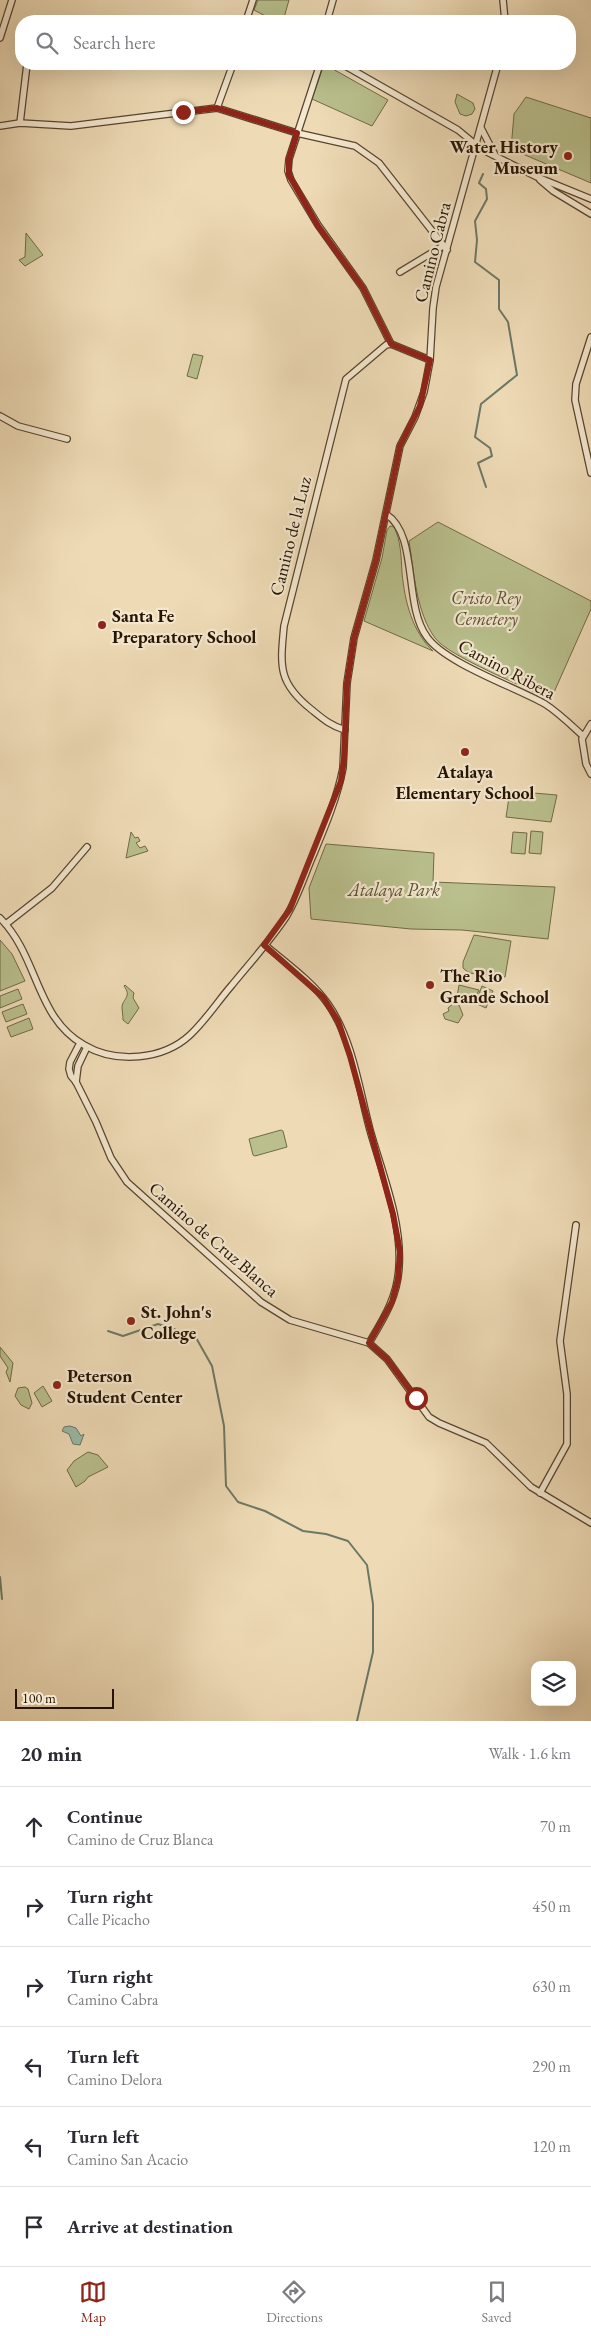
<!DOCTYPE html>
<meta charset="utf-8">
<style>
:root{--surface:#fff;--page:#f7f7f7;--text:#2b2b33;--muted:#7c7c81;--line:#e1e1e2;--accent:#8f2418}
body{margin:0;font-family:"EB Garamond",serif;background:var(--page);color:var(--text)}
.controls{position:absolute;right:15px;bottom:15px;display:grid;overflow:hidden;border-radius:10px;box-shadow:0 5px 20px #0002}
.controls button{width:45px;height:45px;display:grid;place-items:center;padding:0;border:0;border-bottom:1px solid var(--line);background:var(--surface);color:var(--text);font:25px sans-serif}
.scale{position:absolute;left:15px;bottom:12px;width:99px;box-sizing:border-box;padding-left:5px;border:2px solid #261300;border-top:0;font-size:14px;line-height:18px;white-space:nowrap;color:#261300;-webkit-text-stroke:4px #f4e8d0;paint-order:stroke}
.stop{position:absolute;width:15px;height:15px;margin:-11px;border:4px solid #8f2418;border-radius:50%;background:#fff}
.stop.end{background:#8f2418;border-color:#fff;box-shadow:0 1px 5px #0008}
.list{margin:0;padding:0;list-style:none}
h2{display:flex;justify-content:space-between;align-items:center;height:65px;margin:0;padding:0 20px;font-size:21px}
h2 small{font-size:16px;font-weight:400;color:var(--muted)}
.list li{display:grid;grid-template-columns:32px 1fr auto;gap:15px;align-items:center;box-sizing:border-box;height:80px;padding:0 20px;border-top:1px solid var(--line)}
.list b{display:block;font-size:19px;white-space:nowrap}
.list p{margin:0;font-size:16px;white-space:nowrap;color:var(--muted)}
.list em{font-size:16px;font-style:normal;color:var(--muted)}
.icon{flex:none;width:28px;height:28px;fill:none;stroke:currentColor;stroke-width:2;stroke-linecap:round;stroke-linejoin:round}
.map{position:relative;flex:none;width:591px;height:1721px;overflow:hidden}
.search{position:absolute;background:var(--surface);box-shadow:0 5px 20px #0002;left:15px;right:15px;top:15px;height:55px;display:flex;align-items:center;gap:12px;box-sizing:border-box;padding:0 18px;border-radius:20px;color:var(--muted);font-size:19px}
.sheet{height:545px;background:var(--surface)}
nav{display:flex;justify-content:space-around;align-items:center;box-sizing:border-box;height:70px;border-top:1px solid var(--line);background:var(--surface);font-size:14px;color:var(--muted)}
nav a{display:grid;justify-items:center;gap:2px}
nav .on{color:var(--accent)}
.map>svg:first-child{display:block}
.green{fill:#b9c08d;stroke:#706a46}
.water{fill:#9abbaa;stroke:#6c7866}
.lines{fill:none;stroke-linecap:round;stroke-linejoin:round}
.stream{stroke:#6c7866;stroke-width:2}
.minor-casing{stroke:#58452e;stroke-width:8}
.minor{stroke:#f4e8d0;stroke-width:5.5}
.route{stroke:#8f2418;stroke-width:6}
.poi-dot{fill:#8f2418;stroke:#f4e8d0;stroke-width:2}
.labels{text-anchor:middle;dominant-baseline:central;stroke-width:4.5;stroke-linejoin:round;paint-order:stroke}
.poi-label{font-size:18px;font-weight:bold;fill:#261300;stroke:#f4e8d0;text-anchor:start}
.street-label{font-size:18px;fill:#261300;stroke:#f4e8d0}
.park-label{font-size:18px;font-style:italic;fill:#595031;stroke:#f4e8d0}
</style>
<div class="map">
<svg width="591" height="1721" viewBox="0 0 591 1721">
<rect width="100%" height="100%" fill="#eedbb6"/>
<filter id="stains"><feTurbulence type="fractalNoise" baseFrequency=".004" numOctaves="4"/><feColorMatrix values="0 0 0 0 .2 0 0 0 0 .09 0 0 0 0 .02 0 0 0 .5 -.17"/></filter>
<radialGradient id="worn" r=".72"><stop offset=".6" stop-color="#630" stop-opacity="0"/><stop offset="1" stop-color="#630" stop-opacity=".3"/></radialGradient>
<g class="green">
<polygon points="258,0 289,0 283,21 275,21 254,10"/>
<polygon points="324,64 388,100 372,126 312,99"/>
<polygon points="457,94 473,103 475,109 472,114 466,116 460,114 455,102"/>
<polygon points="526,97 591,118 591,183 511,149 514,114"/>
<polygon points="26,233 43,255 25,266 19,260 25,257"/>
<polygon points="193,354 203,356 197,379 187,376"/>
<path d="M438 522 591 601V609L551 699C527 688 448 656 435 638 416 612 414 572 409 541Z"/>
<path d="M390 526 394 527C401 541 401 556 402 573 405 602 412 631 433 651L364 621 382 558 387 530Z"/>
<polygon points="510,791 557,795 551,822 506,817"/>
<polygon points="531,831 543,832 541,854 529,853"/>
<polygon points="131,832 135,838 138,837 140,841 136,843 140,848 145,846 148,851 126,858"/>
<polygon points="513,832 527,833 525,854 511,853"/>
<polygon points="326,844 434,853 433,882 555,887 548,939 462,930 411,929 311,919 309,888"/>
<polygon points="474,935 511,941 505,977 469,973 463,968 463,962"/>
<polygon points="0,940 12,954 25,981 0,991"/>
<path d="M125 985 134 993 133 998 139 1008 128 1024 123 1020C123 1015 122 1011 122 1007 123 998 132 997 124 986Z"/>
<polygon points="459,985 479,990 473,1002 457,997"/>
<polygon points="482,986 493,991 486,1008 475,1003"/>
<polygon points="18,989 22,999 0,1008 0,996"/>
<polygon points="454,1003 459,1005 463,1015 458,1023 445,1019 443,1014 449,1011 448,1008"/>
<polygon points="23,1004 27,1014 6,1022 2,1012"/>
<polygon points="29,1018 33,1029 11,1037 7,1027"/>
<polygon points="281,1130 283,1131 287,1147 255,1156 253,1155 249,1139"/>
<polygon points="0,1347 13,1363 10,1382 6,1372 8,1368 0,1356"/>
<polygon points="43,1386 52,1401 42,1407 34,1393"/>
<polygon points="25,1387 28,1389 32,1403 29,1409 21,1405 15,1396 18,1388"/>
<polygon points="88,1452 98,1455 108,1467 88,1477 85,1481 76,1487 67,1470 74,1461"/>
</g>
<polygon class="water" points="70,1426 76,1428 81,1436 84,1434 80,1445 73,1444 69,1434 62,1431 64,1427"/>
<g class="lines">
<g class="stream">
<polyline points="483,174 479,183 486,189 487,199 475,221 477,240 475,262 499,280 499,309 508,322 517,375 481,404 475,437 490,448 492,456 478,463 486,487"/>
<polyline points="108,1331 123,1336 158,1324 195,1336 212,1366 224,1426 226,1486 238,1502 265,1511 303,1531 326,1534 348,1541 367,1565 373,1604 373,1652 357,1721"/>
<polyline points="0,1577 2,1599"/>
</g>
<defs>
<g id="minor">
<polyline points="503,0 505,21"/>
<polyline points="246,21 253,0"/>
<polyline points="327,21 333,0"/>
<polyline points="0,38 12,0"/>
<polyline points="320,64 289,159 288,171 291,180 318,225 363,288 391,344 430,360"/>
<polyline points="342,64 458,130 481,149 537,177 591,199"/>
<polyline points="217,108 233,64"/>
<polyline points="20,123 27,64"/>
<polyline points="0,126 20,123 71,126 217,108 297,133 355,146 379,163 447,250"/>
<polyline points="481,128 495,155"/>
<polyline points="540,180 553,191 591,214"/>
<polyline points="400,272 443,246"/>
<polyline points="591,337 576,384 575,400 591,473"/>
<polyline points="0,416 18,426 67,439"/>
<path d="M386 514C419 535 403 605 427 637 445 663 515 687 545 704 559 713 571 725 583 736"/>
<polyline points="591,724 582,739 586,764 591,774"/>
<path d="M345 730C331 726 323 719 312 710 278 683 280 667 284 626L346 379 386 345 391 344"/>
<path d="M0 918C39 957 35 1017 84 1045 116 1064 163 1060 190 1035 206 1020 218 1001 232 985 250 963 270 941 286 917 297 899 304 877 312 858 324 829 337 799 343 768L347 683 354 638 376 560 400 446 415 417 424 392 430 360 433 308 436 287 498 64"/>
<polyline points="6,924 52,888 87,847"/>
<path d="M265 945C286 963 312 981 328 1004 353 1040 359 1089 370 1130 382 1173 402 1221 399 1266 398 1296 384 1318 369 1343"/>
<polyline points="80,1043 70,1062 69,1069 71,1076 76,1082 96,1122 111,1158 127,1182 261,1302 290,1320 369,1343 387,1359 429,1417 439,1423 486,1443 531,1487 591,1523"/>
<polyline points="76,1082 78,1066 87,1047"/>
<polyline points="540,1493 567,1444 567,1394 560,1341 576,1225"/>
</g>
</defs>
<use href="#minor" class="minor-casing"/>
<use href="#minor" class="minor"/>
</g>
<g class="lines">
<polyline class="route" points="183,112 217,108 297,133 289,159 289,175 318,226 363,288 391,344 430,360 420,406 400,446 376,560 354,638 347,683 344,759 341,781 290,909 264,945 323,997 338,1021 350,1056 393,1214 400,1252 398,1279 392,1302 369,1343 387,1359 416,1398"/>
</g>
<g class="poi-dot">
<circle cx="568" cy="156" r="5"/>
<circle cx="102" cy="625" r="5"/>
<circle cx="465" cy="752" r="5"/>
<circle cx="430" cy="985" r="5"/>
<circle cx="131" cy="1321" r="5"/>
<circle cx="57" cy="1385" r="5"/>
</g>
<g class="labels">
<g class="poi-label">
<text x="558" y="146" text-anchor="end">Water History<tspan x="558" dy="21">Museum</tspan></text>
<text x="112" y="615">Santa Fe<tspan x="112" dy="21">Preparatory School</tspan></text>
<text x="465" y="771" text-anchor="middle">Atalaya<tspan x="465" dy="21">Elementary School</tspan></text>
<text x="440" y="975">The Rio<tspan x="440" dy="21">Grande School</tspan></text>
<text x="141" y="1311">St. John's<tspan x="141" dy="21">College</tspan></text>
<text x="67" y="1375">Peterson<tspan x="67" dy="21">Student Center</tspan></text>
</g>
<g class="street-label">
<text transform="translate(432 252) rotate(-76)">Camino Cabra</text>
<text transform="translate(290 536) rotate(-76)">Camino de la Luz</text>
<text transform="translate(507 669) rotate(28)">Camino Ribera</text>
<text transform="translate(214 1239) rotate(41)">Camino de Cruz Blanca</text>
</g>
<g class="park-label">
<text x="486" y="597">Cristo Rey<tspan x="486" dy="21">Cemetery</tspan></text>
<text x="394" y="889">Atalaya Park</text>
</g>
</g>
<rect width="100%" height="100%" filter="url(#stains)"/>
<rect width="100%" height="100%" fill="url(#worn)"/>
</svg>
<div class="controls">
<button><svg class="icon" aria-label="layers" viewBox="0 0 24 24"><path d="M12 4l9 5-9 5-9-5zM3 14l9 5 9-5"/></svg></button>
</div>
<div class="scale">100 m</div>
<div class="stop" style="left:416px;top:1398px"></div>
<div class="stop end" style="left:183px;top:112px"></div>
<div class="search"><svg class="icon" aria-label="search" viewBox="0 0 24 24"><circle cx="10" cy="10" r="6"/><path d="M15 15l6 6"/></svg>Search here</div>
</div>
<section class="sheet">
<h2>20 min<small>Walk · 1.6 km</small></h2>
<ul class="list">
<li><svg class="icon" aria-label="ahead" viewBox="0 0 24 24"><path d="M12 20V5M6 11l6-6 6 6"/></svg><div><b>Continue</b><p>Camino de Cruz Blanca</p></div><em>70 m</em></li>
<li><svg class="icon" aria-label="right" viewBox="0 0 24 24"><path d="M7 20v-9h11M14 6l5 5-5 5"/></svg><div><b>Turn right</b><p>Calle Picacho</p></div><em>450 m</em></li>
<li><svg class="icon" aria-label="right" viewBox="0 0 24 24"><path d="M7 20v-9h11M14 6l5 5-5 5"/></svg><div><b>Turn right</b><p>Camino Cabra</p></div><em>630 m</em></li>
<li><svg class="icon" aria-label="left" viewBox="0 0 24 24"><path d="M17 20v-9H6M10 6l-5 5 5 5"/></svg><div><b>Turn left</b><p>Camino Delora</p></div><em>290 m</em></li>
<li><svg class="icon" aria-label="left" viewBox="0 0 24 24"><path d="M17 20v-9H6M10 6l-5 5 5 5"/></svg><div><b>Turn left</b><p>Camino San Acacio</p></div><em>120 m</em></li>
<li><svg class="icon" aria-label="arrive" viewBox="0 0 24 24"><path d="M6 21V4h12l-3 4 3 4H6"/></svg><div><b>Arrive at destination</b></div></li>
</ul>
</section>
<nav>
<a class="on"><svg class="icon" aria-label="map" viewBox="0 0 24 24"><path d="M3 6l6-2 6 2 6-2v14l-6 2-6-2-6 2zM9 4v14M15 6v14"/></svg>Map</a>
<a><svg class="icon" aria-label="directions" viewBox="0 0 24 24"><path d="M12 3l9 9-9 9-9-9zM9 14v-3h6M13 9l2 2-2 2"/></svg>Directions</a>
<a><svg class="icon" aria-label="saved" viewBox="0 0 24 24"><path d="M7 4h10v16l-5-4-5 4z"/></svg>Saved</a>
</nav>
